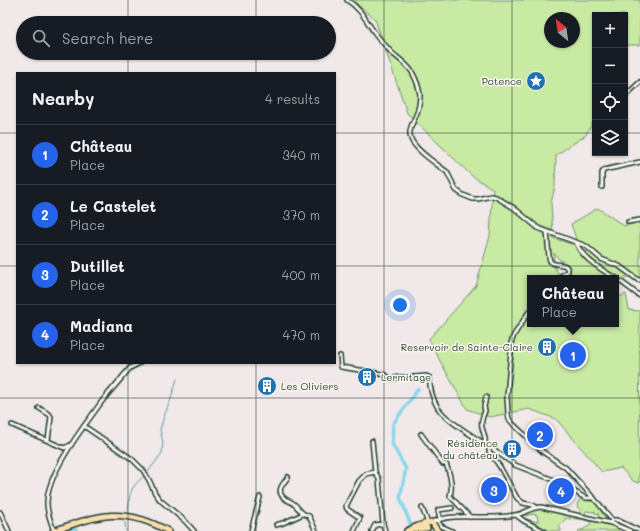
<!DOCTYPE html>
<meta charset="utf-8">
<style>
:root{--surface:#171b24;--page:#20242c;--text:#f1f3f6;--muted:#9ea1a6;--line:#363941;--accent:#2563eb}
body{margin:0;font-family:Mali,sans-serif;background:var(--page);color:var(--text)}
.controls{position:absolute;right:12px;top:12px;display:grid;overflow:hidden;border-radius:0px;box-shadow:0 1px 3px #0004}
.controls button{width:36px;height:36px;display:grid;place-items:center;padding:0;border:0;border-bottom:1px solid var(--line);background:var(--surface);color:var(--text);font:20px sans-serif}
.compass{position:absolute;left:544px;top:12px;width:36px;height:36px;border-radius:50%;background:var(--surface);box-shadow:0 1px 3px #0004;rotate:331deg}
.you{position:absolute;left:400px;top:305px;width:14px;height:14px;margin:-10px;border:3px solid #fff;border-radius:50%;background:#1a73e8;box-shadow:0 0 0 6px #1a73e833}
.badge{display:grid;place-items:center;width:26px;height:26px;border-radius:50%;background:var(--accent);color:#fff;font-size:13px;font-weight:700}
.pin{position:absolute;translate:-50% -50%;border:2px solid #fff;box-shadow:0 1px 4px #0006}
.popup{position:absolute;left:527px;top:275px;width:92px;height:52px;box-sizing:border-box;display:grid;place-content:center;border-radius:0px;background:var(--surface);filter:drop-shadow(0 1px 3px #0005);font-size:13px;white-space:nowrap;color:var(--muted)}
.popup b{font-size:15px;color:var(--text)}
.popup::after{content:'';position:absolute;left:50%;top:100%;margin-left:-8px;border:8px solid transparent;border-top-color:var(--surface)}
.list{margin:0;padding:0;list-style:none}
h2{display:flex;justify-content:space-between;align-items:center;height:52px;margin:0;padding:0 16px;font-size:17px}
h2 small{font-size:13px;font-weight:400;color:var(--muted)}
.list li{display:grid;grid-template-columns:26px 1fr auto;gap:12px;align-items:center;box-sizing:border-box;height:60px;padding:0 16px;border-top:1px solid var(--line)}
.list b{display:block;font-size:15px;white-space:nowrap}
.list p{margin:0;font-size:13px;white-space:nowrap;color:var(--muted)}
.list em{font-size:13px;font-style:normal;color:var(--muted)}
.icon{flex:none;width:22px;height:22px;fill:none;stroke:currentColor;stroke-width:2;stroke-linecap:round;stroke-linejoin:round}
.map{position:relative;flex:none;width:640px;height:531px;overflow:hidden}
.search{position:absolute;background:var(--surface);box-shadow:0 1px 3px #0004;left:16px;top:16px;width:320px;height:44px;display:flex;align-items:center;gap:10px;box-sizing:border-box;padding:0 14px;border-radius:22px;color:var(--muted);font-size:15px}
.panel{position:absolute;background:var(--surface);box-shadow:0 1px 3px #0004;left:16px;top:72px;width:320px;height:292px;border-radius:0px}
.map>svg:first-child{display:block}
.green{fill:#c8eaa3;stroke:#74946c;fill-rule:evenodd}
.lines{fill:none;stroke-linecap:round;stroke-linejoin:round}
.stream{stroke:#6099a3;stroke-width:1}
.canal{stroke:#8cd6ed;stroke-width:3.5}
.minor-casing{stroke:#1f3d34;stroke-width:6}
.primary-casing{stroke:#1f3d34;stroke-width:8}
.minor{stroke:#fbf7ec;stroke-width:3}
.primary{stroke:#f9deab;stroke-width:5}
.grid{fill:none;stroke:#1f3d34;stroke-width:1;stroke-opacity:0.55}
.labels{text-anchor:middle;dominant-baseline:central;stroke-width:3;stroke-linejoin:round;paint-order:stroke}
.poi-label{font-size:10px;fill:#1f3d34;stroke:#fbf7ec;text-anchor:end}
</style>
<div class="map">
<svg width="640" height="531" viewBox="0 0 640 531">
<rect width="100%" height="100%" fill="#f0e8e9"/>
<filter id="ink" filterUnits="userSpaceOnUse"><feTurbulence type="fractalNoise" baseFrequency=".025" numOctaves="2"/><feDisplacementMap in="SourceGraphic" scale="8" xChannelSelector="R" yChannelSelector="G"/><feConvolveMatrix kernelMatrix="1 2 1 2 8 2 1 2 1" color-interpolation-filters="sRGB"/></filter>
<g filter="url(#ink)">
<g class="green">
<path d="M352 0H640V45H625V15H595V118L586 135 556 155 555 186 551 203 553 238 571 244 576 239 571 224 598 208 624 226 640 222V278L625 277 620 285 616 286V278H530V324H616V298L626 294 629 310 640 311 639 483 633 481 621 468 602 472 556 419 529 409 490 417 467 409 440 361 429 339 476 286 490 236 493 189 472 176 407 113 375 19ZM550 18H574V42H550ZM554 253 560 260 571 267 570 276 560 277 554 266Z"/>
<polygon points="580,499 583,500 595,502 607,520 599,518 599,514 595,513 595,511 594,511 594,512 586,511 585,515 581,514 581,510 578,508 577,505"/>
<polygon points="540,508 571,516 571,519 566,518 559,527 561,529 561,531 550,531 524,518 537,522 538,521 537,515 532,514 526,516 525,514 537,509"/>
<polygon points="574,517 611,525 619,528 618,531 578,531 584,529 590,525 591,522 581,519 574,519"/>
</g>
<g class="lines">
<g class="stream">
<polyline points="148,472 162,453 163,442 160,430 164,416 171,399 177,379"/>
<path d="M128 511C130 493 129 489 144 476"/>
<polyline points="125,522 126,531"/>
</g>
<g class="canal">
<polyline points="411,526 400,497 406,469 392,444 393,424 418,389"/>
<polyline points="67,531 71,529 76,530"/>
</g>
<defs>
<g id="minor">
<path d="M347 0C360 8 366 20 374 32 380 40 386 46 392 53 399 59 407 64 412 72 416 79 419 87 420 95 420 100 419 106 418 110 415 120 407 129 411 139 416 151 437 164 447 172L456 190 463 195 473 199H478L491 196 496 197 514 208 538 228 586 246 601 259 619 266 638 280H640"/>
<polyline points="625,96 640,82"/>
<polyline points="602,187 602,173 604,170 640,162"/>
<polyline points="628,222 640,220"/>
<path d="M547 232C548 238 548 256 550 261 555 268 566 260 568 271L558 278"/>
<path d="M576 242C582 259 601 269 615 278"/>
<polyline points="616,278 640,296"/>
<polyline points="530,310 514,335 511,343 511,352 507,397 508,413 509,419 513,424 543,452 566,468 599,504 612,520 611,523"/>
<path d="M340 356 341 367 372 372 385 375 392 379 400 377H415L426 376 430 378C429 387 433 400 438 408 445 420 477 439 490 447L489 451 500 467 517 498 523 503 533 505 536 507"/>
<polyline points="140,363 130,368 103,400 84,426 132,459 143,470 149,480 155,493 160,500 185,521 194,531"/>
<polyline points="39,408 50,415 51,417 48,440"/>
<polyline points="12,425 64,448 71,445"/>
<path d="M421 434 443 464H446C450 474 453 486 450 496L470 517"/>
<polyline points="372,441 375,472 379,479 383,524 385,531"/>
<path d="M485 444C486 438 485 437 483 431 480 424 482 418 485 411L484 407 486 397"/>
<polyline points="490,447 515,465 559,482 585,498 594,498"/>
<path d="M288 477C284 483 276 490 283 497 285 500 291 501 294 504 301 510 299 513 309 516L316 531"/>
<polyline points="422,508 428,523"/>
<polyline points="0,512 9,531"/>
<polyline points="516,515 524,521 544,531"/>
<polyline points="440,519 438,510 452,508"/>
<polyline points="437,520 441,526 452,531"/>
<polyline points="612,520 617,520 640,531"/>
<path d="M431 522C439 520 446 517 455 517 475 516 495 519 515 515 524 514 532 507 541 507L611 523 630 531"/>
<polyline points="276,525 283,523 303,514"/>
<path d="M54 531C51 522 47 513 47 504 46 481 71 444 84 426"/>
<polyline points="251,531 260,497"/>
<polyline points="354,531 360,518 347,509 346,506 359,481 366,474 375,472"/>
<polyline points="372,531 375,525 383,524"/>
</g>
<g id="primary">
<polyline points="416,529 427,528"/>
<path d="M53 531C99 515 123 506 168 531"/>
<path d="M407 531 418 526 431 522C434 524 435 528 438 531"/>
</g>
</defs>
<use href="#minor" class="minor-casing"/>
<use href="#primary" class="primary-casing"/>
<use href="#minor" class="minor"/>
<use href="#primary" class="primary"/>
</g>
</g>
<path class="grid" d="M128 0V23M256 0V23M384 0V531M512 0V531M128 53V73M256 53V73M0 133H17M335 133H595M625 133H640M0 266H17M335 266H640M128 363V531M256 363V531M0 398H640"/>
<defs>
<symbol id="sight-disc" viewBox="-11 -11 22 22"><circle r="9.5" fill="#1f6fb2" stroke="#fbf7ec"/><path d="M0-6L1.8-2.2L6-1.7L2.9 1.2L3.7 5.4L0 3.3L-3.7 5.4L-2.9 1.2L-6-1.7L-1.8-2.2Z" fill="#fff"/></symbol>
<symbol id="building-disc" viewBox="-11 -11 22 22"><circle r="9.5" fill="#1f6fb2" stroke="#fbf7ec"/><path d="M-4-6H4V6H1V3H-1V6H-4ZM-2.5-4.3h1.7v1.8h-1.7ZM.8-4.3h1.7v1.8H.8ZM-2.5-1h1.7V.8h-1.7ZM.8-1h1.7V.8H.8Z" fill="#fff"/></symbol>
</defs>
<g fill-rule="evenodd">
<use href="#sight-disc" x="525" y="70" width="22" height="22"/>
<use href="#building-disc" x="536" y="336" width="22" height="22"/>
<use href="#building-disc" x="356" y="366" width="22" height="22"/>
<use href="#building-disc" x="256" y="375" width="22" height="22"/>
<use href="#building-disc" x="501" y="438" width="22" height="22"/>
</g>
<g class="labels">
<g class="poi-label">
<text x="522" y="81">Potence</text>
<text x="533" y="347">Reservoir de Sainte-Claire</text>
<text x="381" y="377" text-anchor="start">Lermitage</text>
<text x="281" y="386" text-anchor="start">Les Oliviers</text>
<text x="498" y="443">Résidence<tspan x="498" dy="12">du château</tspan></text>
</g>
</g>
</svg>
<div class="controls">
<button>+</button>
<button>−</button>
<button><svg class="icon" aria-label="locate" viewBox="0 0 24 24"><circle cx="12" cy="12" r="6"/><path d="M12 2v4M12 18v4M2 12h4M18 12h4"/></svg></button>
<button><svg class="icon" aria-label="layers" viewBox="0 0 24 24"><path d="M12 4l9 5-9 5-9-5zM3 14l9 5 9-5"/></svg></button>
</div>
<svg class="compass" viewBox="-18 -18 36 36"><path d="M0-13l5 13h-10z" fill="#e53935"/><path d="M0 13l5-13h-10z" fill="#9ea1a6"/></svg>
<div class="you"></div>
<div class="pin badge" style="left:573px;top:355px">1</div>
<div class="popup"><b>Château</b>Place</div>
<div class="pin badge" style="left:540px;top:435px">2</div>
<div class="pin badge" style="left:494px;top:490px">3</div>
<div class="pin badge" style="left:561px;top:491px">4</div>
<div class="search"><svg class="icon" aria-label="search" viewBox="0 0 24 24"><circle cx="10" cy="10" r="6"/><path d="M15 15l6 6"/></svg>Search here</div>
<section class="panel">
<h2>Nearby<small>4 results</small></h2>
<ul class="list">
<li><span class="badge">1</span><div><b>Château</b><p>Place</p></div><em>340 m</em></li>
<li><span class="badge">2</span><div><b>Le Castelet</b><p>Place</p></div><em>370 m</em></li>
<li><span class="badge">3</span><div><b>Dutillet</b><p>Place</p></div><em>400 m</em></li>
<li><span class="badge">4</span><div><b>Madiana</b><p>Place</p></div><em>470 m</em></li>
</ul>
</section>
</div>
